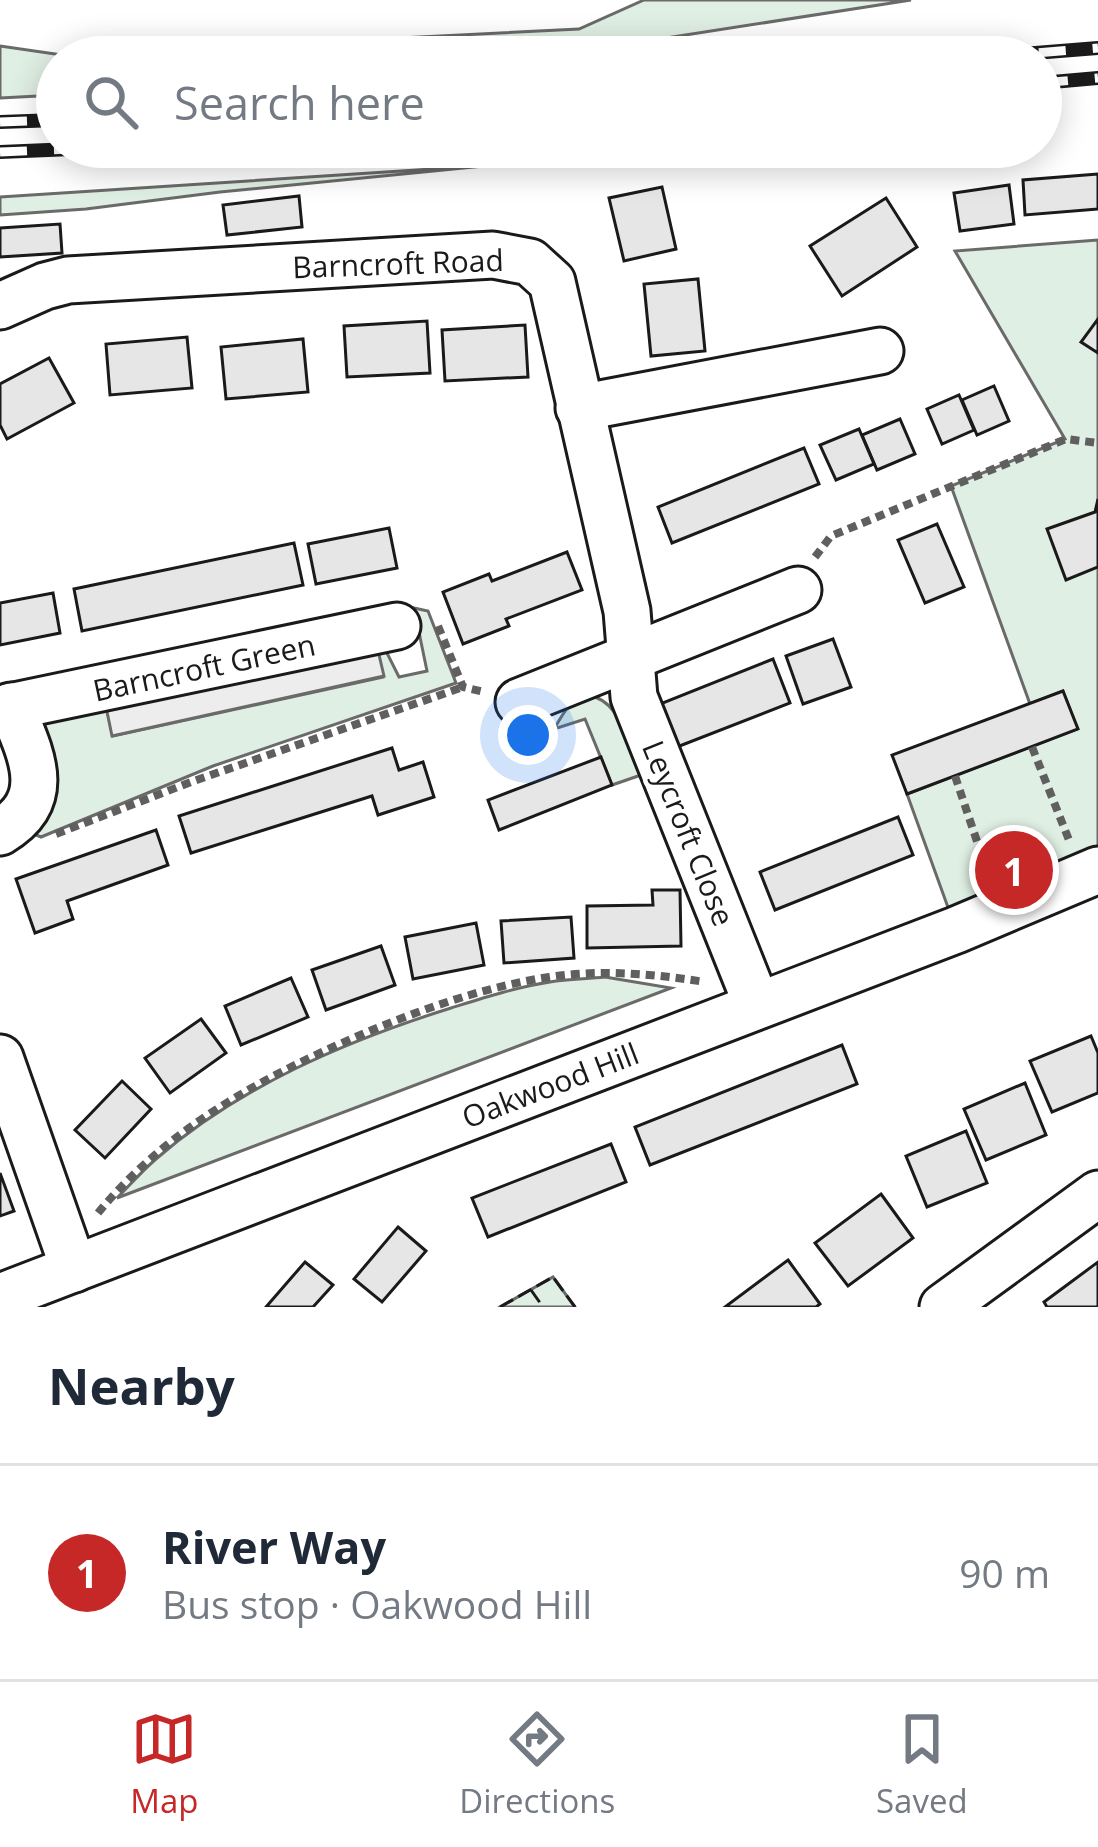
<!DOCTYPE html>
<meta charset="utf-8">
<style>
:root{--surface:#fff;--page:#f6f6f7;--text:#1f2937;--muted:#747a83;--line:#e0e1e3;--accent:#c62828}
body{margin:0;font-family:"Open Sans",sans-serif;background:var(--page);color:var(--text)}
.you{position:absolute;left:528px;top:735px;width:42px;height:42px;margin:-30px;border:9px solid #fff;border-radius:50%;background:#1a73e8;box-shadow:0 0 0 18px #1a73e833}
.badge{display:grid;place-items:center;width:78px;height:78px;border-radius:50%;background:var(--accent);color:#fff;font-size:39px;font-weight:700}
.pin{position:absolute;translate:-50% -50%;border:6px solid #fff;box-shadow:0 3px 12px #0006}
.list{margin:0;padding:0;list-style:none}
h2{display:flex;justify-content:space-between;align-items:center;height:156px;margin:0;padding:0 48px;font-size:51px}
h2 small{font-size:39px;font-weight:400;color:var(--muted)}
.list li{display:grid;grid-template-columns:78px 1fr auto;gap:36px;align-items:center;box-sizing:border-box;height:216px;padding:0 48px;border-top:3px solid var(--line)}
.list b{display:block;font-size:45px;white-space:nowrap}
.list p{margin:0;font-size:39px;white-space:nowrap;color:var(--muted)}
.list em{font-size:39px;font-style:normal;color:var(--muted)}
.icon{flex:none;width:66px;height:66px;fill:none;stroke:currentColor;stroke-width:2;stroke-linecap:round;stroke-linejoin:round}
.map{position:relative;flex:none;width:1098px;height:1307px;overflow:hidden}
.search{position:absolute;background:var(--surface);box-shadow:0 6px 30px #0003;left:36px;right:36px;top:36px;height:132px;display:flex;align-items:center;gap:30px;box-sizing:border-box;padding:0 42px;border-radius:66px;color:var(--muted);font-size:45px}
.sheet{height:372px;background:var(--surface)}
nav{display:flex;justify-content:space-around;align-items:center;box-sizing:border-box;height:168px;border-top:3px solid var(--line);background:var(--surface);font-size:33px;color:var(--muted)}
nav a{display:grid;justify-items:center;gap:6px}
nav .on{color:var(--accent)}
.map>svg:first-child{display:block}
.green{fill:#e0efe3;stroke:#6a6a6a;stroke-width:3}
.parking{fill:#ededed;stroke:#6a6a6a;stroke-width:3}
.building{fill:#e6e6e6;stroke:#1a1a1a;stroke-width:3}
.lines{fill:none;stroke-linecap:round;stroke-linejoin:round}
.minor-casing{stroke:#1a1a1a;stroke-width:51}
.path{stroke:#5f5f5f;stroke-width:8;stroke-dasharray:9 6;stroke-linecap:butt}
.minor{stroke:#fff;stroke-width:45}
.rail-casing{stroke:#1a1a1a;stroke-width:14}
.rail{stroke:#fff;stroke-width:9;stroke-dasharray:27;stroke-linecap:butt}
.fence{stroke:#1a1a1a;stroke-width:3;stroke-dasharray:15 6;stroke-linecap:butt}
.labels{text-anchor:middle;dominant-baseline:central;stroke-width:9;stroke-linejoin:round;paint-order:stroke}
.street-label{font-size:30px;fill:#1a1a1a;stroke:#fff}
</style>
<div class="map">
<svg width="1098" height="1307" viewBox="0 0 1098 1307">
<rect width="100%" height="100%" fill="#fff"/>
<g class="green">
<polygon points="644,0 911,0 544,57 57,57 57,95 0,98 0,46 62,55 579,29"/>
<polygon points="494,165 220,192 86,209 0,215 0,197"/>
<polygon points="1098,240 1098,864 954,924 907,794 1077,729 1063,691 1030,704 951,486 1065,439 955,251"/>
<polygon points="414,608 428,611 456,683 213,766 41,837 22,829 41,725 54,712 105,702 113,736 383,677 376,642 382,643 399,677 427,671"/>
<path d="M595 697C623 707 631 749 641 775L612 785 585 719 554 729C567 708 568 699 595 697Z"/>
<path d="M605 977 671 988 117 1198C130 1185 142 1171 156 1159 240 1086 346 1041 451 1008 483 998 517 987 550 982 568 979 587 979 605 977Z"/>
<polygon points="553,1277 575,1307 500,1307"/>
</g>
<polygon class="parking" points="376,642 384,676 112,736 105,702"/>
<g class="building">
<polygon points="1098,174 1098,209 1025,215 1023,180"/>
<polygon points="1009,185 1014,224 960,231 954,193"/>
<polygon points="662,187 676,249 624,261 609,198"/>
<polygon points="299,196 302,227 227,235 223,205"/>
<polygon points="886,198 917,247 842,296 810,246"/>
<polygon points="60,224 62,253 0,257 0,228"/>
<polygon points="698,279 705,351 651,356 644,284"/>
<polygon points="1098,319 1098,353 1081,342"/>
<polygon points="427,321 430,373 347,377 344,326"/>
<polygon points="525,325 528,377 445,381 442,330"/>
<polygon points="187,337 192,388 110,395 106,344"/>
<polygon points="303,339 308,392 226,399 221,347"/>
<polygon points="49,358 74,403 7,439 0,425 0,384"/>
<polygon points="994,386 1009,421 977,435 962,400"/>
<polygon points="959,395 974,430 942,444 927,409"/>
<polygon points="900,419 915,454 877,470 862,435"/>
<polygon points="859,429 874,464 836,480 820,445"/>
<polygon points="804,448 819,484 672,543 658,507"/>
<polygon points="1098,499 1098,567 1066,580 1047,529 1095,512"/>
<polygon points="937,524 964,587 925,603 898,540"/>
<polygon points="389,528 397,568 316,584 308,544"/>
<polygon points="294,543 303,585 82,631 74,589"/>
<polygon points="567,552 582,590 506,619 509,626 463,644 443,592 489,574 492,581"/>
<polygon points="53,593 60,633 0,645 0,603"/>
<polygon points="833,639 851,687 803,704 786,656"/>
<polygon points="773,659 790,703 677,747 660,704"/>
<polygon points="1063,691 1078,729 907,794 892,755"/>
<polygon points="392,748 399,770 423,762 434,797 378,815 372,796 191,853 179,816"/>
<polygon points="601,757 612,785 499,830 488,800"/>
<polygon points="898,817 913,855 775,910 760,872"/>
<polygon points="156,830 168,865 67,901 73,919 35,933 16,879"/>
<polygon points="652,890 680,890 681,946 587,948 587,906 653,905"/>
<polygon points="571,917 574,958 504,963 501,921"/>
<polygon points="476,923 484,965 413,979 405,937"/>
<polygon points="381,946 395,985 326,1010 312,970"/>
<polygon points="291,978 308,1017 241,1045 225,1006"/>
<polygon points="201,1019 226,1053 170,1093 145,1058"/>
<polygon points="1091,1036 1098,1053 1098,1093 1052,1112 1030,1061"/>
<polygon points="842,1045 857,1084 650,1165 635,1127"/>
<polygon points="122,1081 151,1109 105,1158 75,1130"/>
<polygon points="1025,1083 1046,1135 986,1160 964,1109"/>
<polygon points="966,1131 987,1183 927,1207 906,1156"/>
<polygon points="611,1144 626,1182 488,1237 472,1198"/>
<polygon points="0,1173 14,1211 0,1216"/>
<polygon points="881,1194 913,1238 848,1286 815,1243"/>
<polygon points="398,1227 426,1251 382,1302 354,1279"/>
<polygon points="788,1260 820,1304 816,1307 725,1307"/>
<polygon points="305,1262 333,1285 313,1307 266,1307"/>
<polygon points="1098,1262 1098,1307 1047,1307 1044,1302"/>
</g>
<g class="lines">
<defs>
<g id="minor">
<polyline points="0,306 45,286 68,280 493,255 530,262 552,282 627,611 634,697 757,1005"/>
<polyline points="579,408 880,351"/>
<polyline points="519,702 798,590"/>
<polyline points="0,709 397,626"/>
<path d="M0 832C56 799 30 753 11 706"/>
<polyline points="0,1058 74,1269"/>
<polyline points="0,1297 956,930 1098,870"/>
<polyline points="943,1307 1098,1194"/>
</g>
</defs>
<use href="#minor" class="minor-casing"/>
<g class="path">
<polyline points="815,557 831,536 1066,439 1098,443"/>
<polyline points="438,626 463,687 484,692"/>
<polyline points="1032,747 1069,840"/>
<polyline points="955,776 989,877"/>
<polyline points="56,834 191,782 463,687"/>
<path d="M98 1213C170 1125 270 1073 372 1030 428 1007 489 986 549 977 601 969 654 974 705 982"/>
</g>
<use href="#minor" class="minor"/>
<defs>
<g id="rail">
<polyline points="985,57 1098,48"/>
<polyline points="1041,83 1098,78"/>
<polyline points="0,122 57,120"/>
<polyline points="0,152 120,147"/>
</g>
</defs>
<use href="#rail" class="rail-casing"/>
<use href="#rail" class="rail"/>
<g class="fence">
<polyline points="531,1290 543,1307"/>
<polyline points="500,1307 553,1277 575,1307"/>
</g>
</g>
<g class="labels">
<g class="street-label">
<text transform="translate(398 263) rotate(-2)">Barncroft Road</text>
<text transform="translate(204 667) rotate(-12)">Barncroft Green</text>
<text transform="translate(689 833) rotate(68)">Leycroft Close</text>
<text transform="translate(550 1085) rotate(-21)">Oakwood Hill</text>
</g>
</g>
</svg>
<div class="you"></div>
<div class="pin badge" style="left:1014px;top:870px">1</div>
<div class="search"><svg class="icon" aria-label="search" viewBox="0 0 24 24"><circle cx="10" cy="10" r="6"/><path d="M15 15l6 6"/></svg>Search here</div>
</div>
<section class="sheet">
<h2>Nearby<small></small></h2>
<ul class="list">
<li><span class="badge">1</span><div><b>River Way</b><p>Bus stop · Oakwood Hill</p></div><em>90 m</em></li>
</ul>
</section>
<nav>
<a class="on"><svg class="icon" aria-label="map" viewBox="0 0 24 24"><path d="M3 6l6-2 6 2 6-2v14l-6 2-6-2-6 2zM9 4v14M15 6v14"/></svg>Map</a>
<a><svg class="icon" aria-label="directions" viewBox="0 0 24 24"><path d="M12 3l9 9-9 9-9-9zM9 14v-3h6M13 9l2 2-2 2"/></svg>Directions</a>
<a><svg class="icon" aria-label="saved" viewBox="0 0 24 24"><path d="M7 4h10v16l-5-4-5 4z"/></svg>Saved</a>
</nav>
